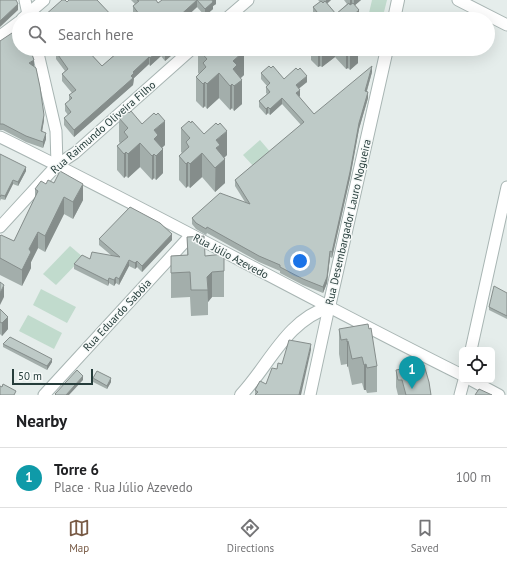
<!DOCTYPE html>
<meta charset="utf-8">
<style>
:root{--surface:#fff;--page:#f6f6f6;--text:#202124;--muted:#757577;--line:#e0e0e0;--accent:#785a45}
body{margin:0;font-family:"PT Sans",sans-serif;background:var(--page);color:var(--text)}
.controls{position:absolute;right:12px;bottom:12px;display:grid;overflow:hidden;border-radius:6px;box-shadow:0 4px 16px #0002}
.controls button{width:36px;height:36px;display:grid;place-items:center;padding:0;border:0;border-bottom:1px solid var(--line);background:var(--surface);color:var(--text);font:20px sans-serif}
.scale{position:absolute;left:12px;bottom:10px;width:81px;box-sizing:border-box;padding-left:4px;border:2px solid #263d3b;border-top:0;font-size:11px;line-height:14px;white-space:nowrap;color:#263d3b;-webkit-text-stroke:3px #f6f9f8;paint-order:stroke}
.you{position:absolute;left:300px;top:261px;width:14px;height:14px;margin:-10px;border:3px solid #fff;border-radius:50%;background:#1a73e8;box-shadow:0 0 0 6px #1a73e833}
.badge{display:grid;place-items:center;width:26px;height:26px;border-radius:50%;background:var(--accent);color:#fff;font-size:13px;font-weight:700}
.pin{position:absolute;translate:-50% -33px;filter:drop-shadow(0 1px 2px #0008)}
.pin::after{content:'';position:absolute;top:21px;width:14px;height:12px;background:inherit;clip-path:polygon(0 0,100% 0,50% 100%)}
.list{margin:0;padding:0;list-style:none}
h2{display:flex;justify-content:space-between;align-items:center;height:52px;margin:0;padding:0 16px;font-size:17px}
h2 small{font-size:13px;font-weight:400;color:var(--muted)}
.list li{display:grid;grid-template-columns:26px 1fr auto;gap:12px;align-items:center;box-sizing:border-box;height:60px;padding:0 16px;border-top:1px solid var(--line)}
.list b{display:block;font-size:15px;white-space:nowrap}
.list p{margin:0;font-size:13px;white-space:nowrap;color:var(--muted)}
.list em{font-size:13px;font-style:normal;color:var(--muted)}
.icon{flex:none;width:22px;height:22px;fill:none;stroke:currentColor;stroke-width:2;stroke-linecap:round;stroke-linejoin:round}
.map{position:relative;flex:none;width:507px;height:395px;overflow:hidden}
.search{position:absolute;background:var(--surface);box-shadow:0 4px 16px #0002;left:12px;right:12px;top:12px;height:44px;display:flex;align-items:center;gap:10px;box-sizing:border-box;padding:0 14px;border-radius:22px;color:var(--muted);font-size:15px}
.sheet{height:112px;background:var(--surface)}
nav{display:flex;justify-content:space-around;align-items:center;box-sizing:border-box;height:56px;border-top:1px solid var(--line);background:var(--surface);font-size:11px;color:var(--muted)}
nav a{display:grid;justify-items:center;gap:2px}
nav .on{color:var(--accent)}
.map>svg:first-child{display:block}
.pitch{fill:#c1dbcd}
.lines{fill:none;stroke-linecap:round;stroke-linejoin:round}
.minor-casing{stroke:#a8b5b3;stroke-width:13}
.tertiary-casing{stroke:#a8b5b3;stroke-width:14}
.minor{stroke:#fff;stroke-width:11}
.tertiary{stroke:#fff;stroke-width:12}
.wall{fill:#a3aeab}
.shaded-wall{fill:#858d8b}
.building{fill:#becac7;stroke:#858d8b}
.labels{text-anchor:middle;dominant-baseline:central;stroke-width:3;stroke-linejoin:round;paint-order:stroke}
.street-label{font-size:11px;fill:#263d3b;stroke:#f6f9f8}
</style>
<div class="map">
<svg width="507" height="395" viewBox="0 0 507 395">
<rect width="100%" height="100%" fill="#e5edeb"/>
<g class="pitch">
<polygon points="372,0 387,0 383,16 369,13"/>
<polygon points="260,140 272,154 255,168 243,155"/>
<polygon points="70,246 83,257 56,285 43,274"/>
<polygon points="41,289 76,307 67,323 33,305"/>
<polygon points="28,315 62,333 54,349 19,331"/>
</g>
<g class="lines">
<defs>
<g id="minor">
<polyline points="25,0 29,19"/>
<polyline points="458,0 507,25"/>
<polyline points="22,19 44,0"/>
<polyline points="226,19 248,0"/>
<polyline points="0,36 19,22"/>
<polyline points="37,49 56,131 57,165"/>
<path d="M0 137C156 213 307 298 462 375"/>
<polyline points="0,227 57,165 75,153 192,49"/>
<polyline points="471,350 507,187"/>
<polyline points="471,380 499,395"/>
<polyline points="44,395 191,235"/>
<polyline points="310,395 329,307"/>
<polyline points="460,395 464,380"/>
</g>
<g id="tertiary">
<polyline points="394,19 398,0"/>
<path d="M241 395C270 364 286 321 329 307L387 49"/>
</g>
</defs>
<use href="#minor" class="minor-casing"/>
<use href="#tertiary" class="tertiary-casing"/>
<use href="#minor" class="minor"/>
<use href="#tertiary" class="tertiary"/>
</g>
<g class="wall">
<polygon points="131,0 156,0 158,3 162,0 216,0 216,4 213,6 213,9 205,16 197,7 184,19 133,19 136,17 133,14 133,6 135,4"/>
<polygon points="318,0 331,0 327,4 336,14 347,4 344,0 361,0 355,5 359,19 313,19 313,7 320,2"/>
<polygon points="0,41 34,66 33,66 44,120 42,132 46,139 43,148 26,142 3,130 0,130"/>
<polygon points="107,49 179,49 165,61 161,56 150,66 149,64 134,78 133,85 74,137 64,125 64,118 68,115 65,111 65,104 69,101 69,95 72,93 62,81 62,74 65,71 56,59 56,52 90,53 102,66 113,56"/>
<polygon points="198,49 216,49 221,55 244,75 241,78 242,104 234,111 232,108 230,110 219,98 207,109 205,106 203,108 196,101 196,77 199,74 198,73"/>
<polygon points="311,49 358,49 358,63 350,70 348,68 346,69 335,57 322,67 320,66 318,67 311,60"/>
<polygon points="372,72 367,91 368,98 359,129 350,178 332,258 330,257 327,283 323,293 303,285 280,273 280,271 259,262 207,233 206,235 196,229 192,224 192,218 245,202 235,186 235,180 301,125 282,104 270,115 268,113 266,115 259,107 259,101 267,94 266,93 266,87 267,86 261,79 261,73 284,79 307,82 299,88 300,96 299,97 314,114"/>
<polygon points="129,113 142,124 165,145 162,148 163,173 156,180 154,178 152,180 140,167 128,178 126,176 124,178 117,170 117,146 120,143 119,142 119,118"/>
<polygon points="191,123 227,155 224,158 225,183 215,192 202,177 190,188 188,186 186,188 179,180 179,156 182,153 181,152 181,128"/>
<polygon points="0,154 26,171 18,186 13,184 5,200 1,199 0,201"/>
<polygon points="35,189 83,200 73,219 64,214 45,252 38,248 31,262 31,268 22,286 0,275 0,236 14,241 35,198"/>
<polygon points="187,237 205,256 224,271 224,297 212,297 208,302 208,315 191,316 190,297 171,298 171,256 187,255"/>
<polygon points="99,239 172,240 142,272 137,267 135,269 129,266 119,285 116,283 114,286 109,283 108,286 74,269 74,264 90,259 112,256 99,245"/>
<polygon points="507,293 507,319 489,310 489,307"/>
<polygon points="0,309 8,329 2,336 0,334"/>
<polygon points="339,329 377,366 377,392 367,393 366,390 364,390 362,383 352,385 348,366 347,367 347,364 341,365 339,354"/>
<polygon points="3,344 52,362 47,370 3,347"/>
<polygon points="311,350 255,395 255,390 266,384 277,369 282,364"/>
<polygon points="396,370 431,395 398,395 396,387"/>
<polygon points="93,378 111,382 107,389 93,382"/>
</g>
<g class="shaded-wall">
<polygon points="197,0 197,7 184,19 176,19"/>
<polygon points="212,0 216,0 216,4 213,6 213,9 205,16 205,9"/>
<polygon points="326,0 331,0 326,4"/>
<polygon points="350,0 352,0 352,4 350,6"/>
<polygon points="354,0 361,0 354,6"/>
<polygon points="18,4 18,10 0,27 0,21"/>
<polygon points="359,10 359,19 349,19"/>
<polygon points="88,49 95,49 87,57 87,50"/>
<polygon points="161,49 161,56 150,66 150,58"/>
<polygon points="171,49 179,49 165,61 165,54"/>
<polygon points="318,49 320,49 320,66 318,67"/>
<polygon points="322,49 335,49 335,57 322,67"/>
<polygon points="346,49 348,49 348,68 346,69"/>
<polygon points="350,49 358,49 358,63 350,70"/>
<polygon points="244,51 244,75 237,81 242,80 242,104 234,111 234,86 233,85 233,61"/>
<polygon points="149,57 149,64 134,78 133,85 74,137 74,130 133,72"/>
<polygon points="34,60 34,66 29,69 29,63"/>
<polygon points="372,66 372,72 365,97 365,91"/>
<polygon points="219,73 219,98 207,109 207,84"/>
<polygon points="307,76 307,82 296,91 296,85"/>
<polygon points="205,82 205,106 203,108 203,84"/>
<polygon points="232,84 232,108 230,110 230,86"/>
<polygon points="300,90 300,96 296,99 296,93"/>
<polygon points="368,92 368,98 359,129 350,178 332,258 332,252 359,123"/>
<polygon points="282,98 282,104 270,115 270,109"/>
<polygon points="268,107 268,113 266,115 266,109"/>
<polygon points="44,115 44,120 41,137 41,131"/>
<polygon points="165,121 165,145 158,151 163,149 163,173 156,180 156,156 154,139 154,130"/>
<polygon points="227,131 227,155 220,161 225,159 225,183 215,192 216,140"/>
<polygon points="46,133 46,139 43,148 43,142"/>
<polygon points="140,143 140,167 128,178 128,154"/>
<polygon points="126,152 126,176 124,178 124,154"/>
<polygon points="202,153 202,177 190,188 190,164"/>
<polygon points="154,154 154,178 152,180 152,156"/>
<polygon points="188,162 188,186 186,188 186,164"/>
<polygon points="26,167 26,171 18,186 18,182"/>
<polygon points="13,180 13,184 5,200 5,196"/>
<polygon points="83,184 83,200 73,219 73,202"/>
<polygon points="64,197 64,214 45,252 45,236"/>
<polygon points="38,232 38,248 31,262 31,268 22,286 22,270 29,249"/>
<polygon points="172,234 172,240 142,272 142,266"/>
<polygon points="330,251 330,257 327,283 323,293 323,287"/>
<polygon points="129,260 129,266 119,285 119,279"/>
<polygon points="137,261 137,267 135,269 135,263"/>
<polygon points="212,272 212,297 208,302 207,277"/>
<polygon points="116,277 116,283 114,286 114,280"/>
<polygon points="109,278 109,283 108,286 108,281"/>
<polygon points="4,285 4,297 0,305 0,293"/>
<polygon points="8,317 8,329 2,336 2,323"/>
<polygon points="348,341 348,366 347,367 347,342"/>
<polygon points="311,344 311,350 301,395 299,395"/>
<polygon points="52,359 52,362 47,370 47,366"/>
<polygon points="366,364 366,390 364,390 364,365"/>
<polygon points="83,376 83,380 69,395 66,395"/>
<polygon points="111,378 111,382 107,389 107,386"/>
</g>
<g class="building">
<polygon points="0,0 16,0 18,4 0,21"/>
<polygon points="62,0 65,0 67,2 69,0 97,0 115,19 47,19 44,16"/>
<polygon points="137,0 156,0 158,3 162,0 212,0 213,2 205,9 197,0 176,19 133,19 139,14 133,6 139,1"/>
<polygon points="321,1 323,3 325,1 336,14 349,3 350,5 353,3 359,10 349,19 321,19 322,18 313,7"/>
<polygon points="19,31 19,49 30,49 34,60 29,63 36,68 40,87 44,115 41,131 46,133 43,142 26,136 3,124 0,124 0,41 12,33 14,34"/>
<polygon points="60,49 88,49 87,50 102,66 117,53 113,49 171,49 165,54 161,49 150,58 149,57 133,72 134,73 131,76 133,78 74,130 64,118 71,112 65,104 72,98 69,95 76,90 62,74 68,69 56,52"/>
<polygon points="198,49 216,49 221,55 227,49 242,49 244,51 233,61 237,65 233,69 242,80 234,86 232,84 230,86 219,73 207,84 205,82 203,84 196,77 206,67 203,63 207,59"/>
<polygon points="269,66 271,68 273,66 284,79 296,68 298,70 300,68 307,76 296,85 300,90 296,93 314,114 372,66 365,91 368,92 359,123 350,172 332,252 330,251 327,277 323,287 303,279 280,267 280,265 259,256 207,227 206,229 196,223 192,218 220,193 250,204 235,180 304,122 282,98 270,109 268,107 266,109 259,101 270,92 266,87 270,83 261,73"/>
<polygon points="127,111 129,113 131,111 142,124 154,113 156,115 158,113 165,121 154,130 158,135 154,139 163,149 156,156 154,154 152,156 140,143 128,154 126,152 124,154 117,146 128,137 124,132 128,128 119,118"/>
<polygon points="189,121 191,123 192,121 204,134 216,123 218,125 220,123 227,131 216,140 220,145 216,148 225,159 215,168 202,153 190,164 188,162 186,164 179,156 189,147 186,142 190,138 181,128"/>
<polygon points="0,154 26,167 18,182 13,180 5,196 1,195 0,197"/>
<polygon points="60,171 83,184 73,202 64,197 45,236 38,232 29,249 31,252 22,270 0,258 0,236 1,235 14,241 38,191 35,189 41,181 46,184 48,180 54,183"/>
<polygon points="130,207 160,223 172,234 142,266 137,261 135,263 129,260 119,279 116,277 114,280 109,278 108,281 74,264 82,255 90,259 92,252 120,257 99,239"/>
<polygon points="204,236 205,256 224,254 224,271 212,272 207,277 208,290 191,290 190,272 171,273 171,256 188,255 187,237"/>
<polygon points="0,282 4,285 0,293"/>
<polygon points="494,286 507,293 507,316 489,307"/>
<polygon points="0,309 8,317 2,323 0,322"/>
<polygon points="368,324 369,329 371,328 377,366 367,368 366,364 364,365 362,357 352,359 348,341 347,342 347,339 341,340 339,329"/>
<polygon points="10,337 52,359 47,366 3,344"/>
<polygon points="289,340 311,344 299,395 255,395 258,392 255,390 260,381 266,384 272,368 277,369 278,363 282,364"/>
<polygon points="424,365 429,382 431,395 406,395 402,380 398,380 396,370"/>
<polygon points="77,370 83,376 66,395 56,395 55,394"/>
<polygon points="97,371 111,378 107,386 93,378"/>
<polygon points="3,384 16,391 14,395 0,395 0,386 2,387"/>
<polygon points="479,389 492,395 475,395"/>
</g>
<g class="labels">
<g class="street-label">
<text transform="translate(103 127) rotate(-41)">Rua Raimundo Oliveira Filho</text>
<text transform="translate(348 222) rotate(-77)">Rua Desembargador Lauro Nogueira</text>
<text transform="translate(231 256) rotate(28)">Rua Júlio Azevedo</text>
<text transform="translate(117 315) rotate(-47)">Rua Eduardo Sabóia</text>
</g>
</g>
</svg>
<div class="controls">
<button><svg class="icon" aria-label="locate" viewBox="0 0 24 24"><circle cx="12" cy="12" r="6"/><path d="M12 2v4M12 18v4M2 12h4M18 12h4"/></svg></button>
</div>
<div class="scale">50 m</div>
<div class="you"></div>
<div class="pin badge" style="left:412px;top:389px;background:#0f9aa8">1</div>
<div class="search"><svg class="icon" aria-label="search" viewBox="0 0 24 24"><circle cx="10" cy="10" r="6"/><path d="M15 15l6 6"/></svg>Search here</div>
</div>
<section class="sheet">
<h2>Nearby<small></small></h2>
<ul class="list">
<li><span class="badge" style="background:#0f9aa8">1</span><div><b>Torre 6</b><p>Place · Rua Júlio Azevedo</p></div><em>100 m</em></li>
</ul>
</section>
<nav>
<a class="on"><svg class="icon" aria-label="map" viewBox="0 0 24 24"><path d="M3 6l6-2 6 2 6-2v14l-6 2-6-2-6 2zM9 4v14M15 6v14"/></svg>Map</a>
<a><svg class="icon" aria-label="directions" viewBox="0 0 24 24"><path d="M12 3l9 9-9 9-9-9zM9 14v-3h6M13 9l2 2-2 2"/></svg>Directions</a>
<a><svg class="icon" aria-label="saved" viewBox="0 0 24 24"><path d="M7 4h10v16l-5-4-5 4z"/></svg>Saved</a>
</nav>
